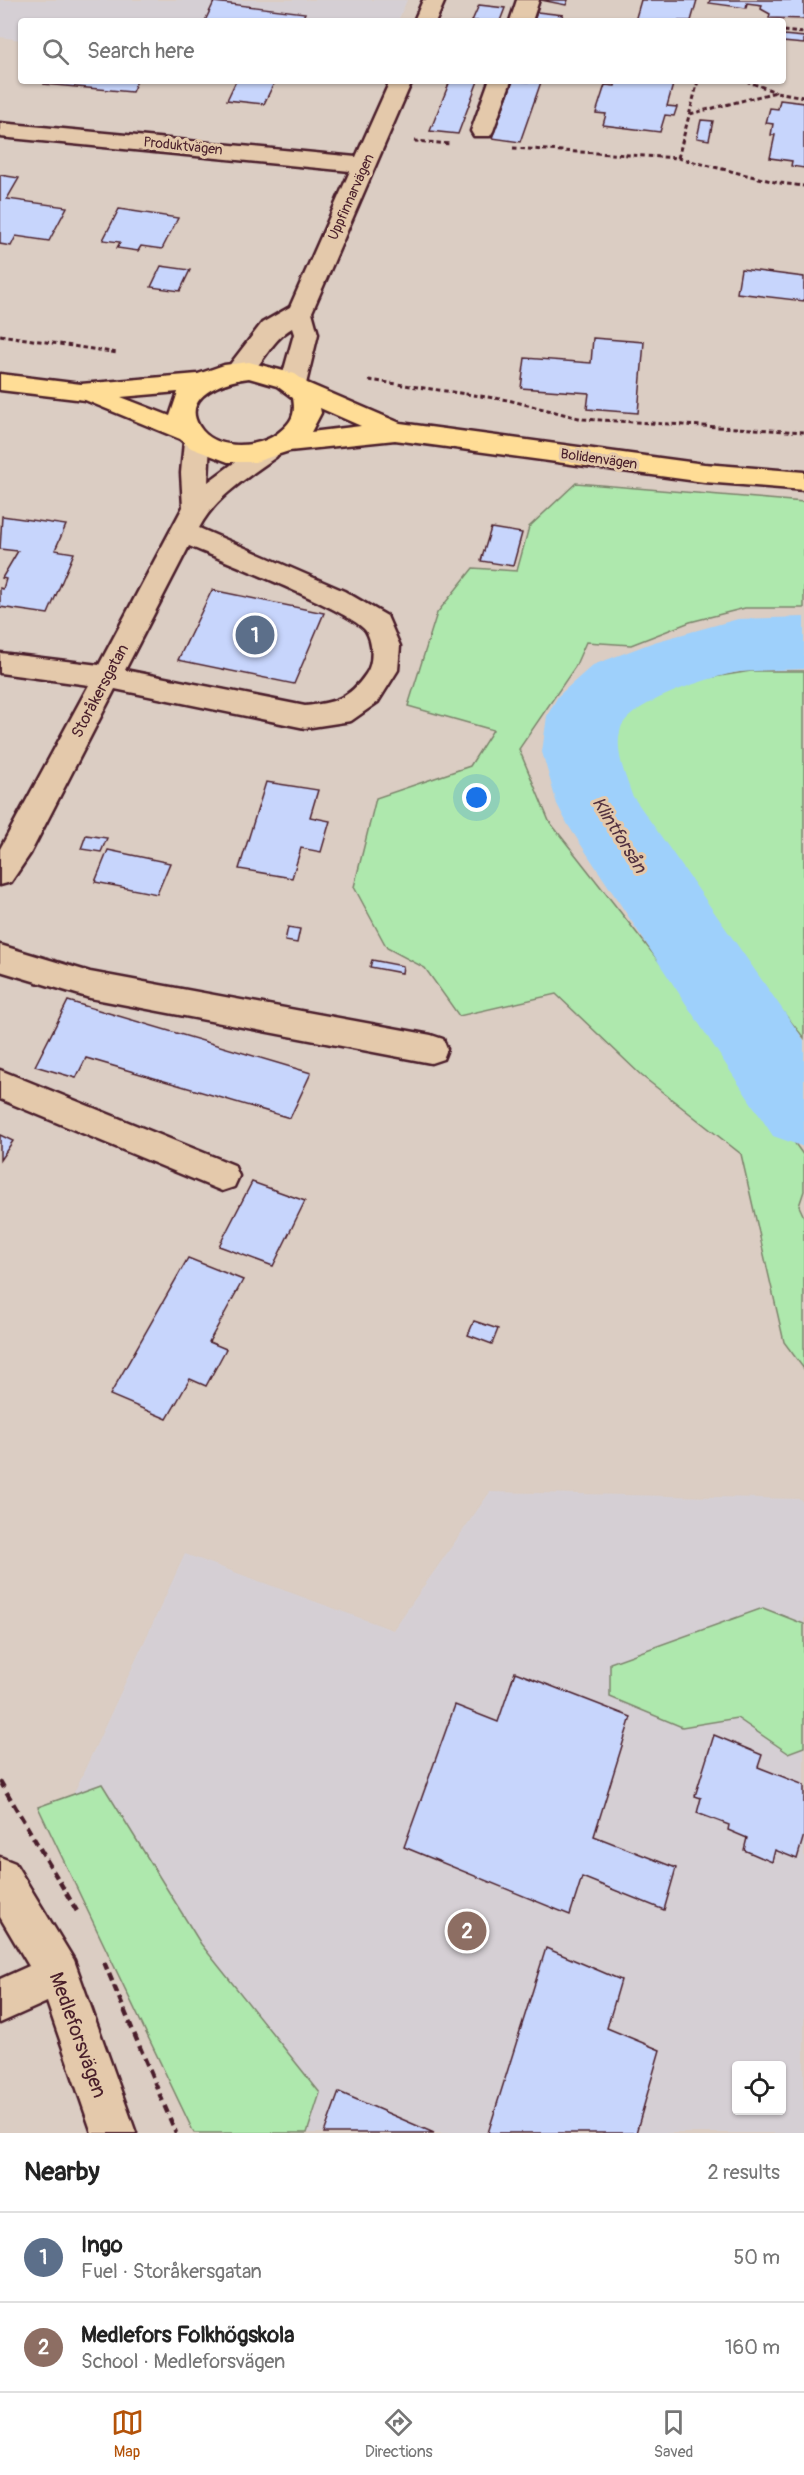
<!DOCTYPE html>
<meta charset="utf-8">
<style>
:root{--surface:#fff;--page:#f6f6f6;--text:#222;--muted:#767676;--line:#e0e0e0;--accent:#b45309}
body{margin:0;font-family:Pangolin,sans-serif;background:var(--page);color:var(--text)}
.controls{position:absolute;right:18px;bottom:18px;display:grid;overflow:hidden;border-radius:6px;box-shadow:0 2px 4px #0004}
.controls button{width:54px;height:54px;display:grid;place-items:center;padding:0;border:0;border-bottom:2px solid var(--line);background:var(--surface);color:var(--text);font:30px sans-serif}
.you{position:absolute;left:477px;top:798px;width:21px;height:21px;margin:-15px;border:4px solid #fff;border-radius:50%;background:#1a73e8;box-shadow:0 0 0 9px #1a73e833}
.badge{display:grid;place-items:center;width:39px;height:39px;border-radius:50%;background:var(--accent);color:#fff;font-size:20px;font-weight:700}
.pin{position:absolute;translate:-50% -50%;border:3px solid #fff;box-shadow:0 2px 6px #0006}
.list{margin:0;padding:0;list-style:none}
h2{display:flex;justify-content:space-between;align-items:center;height:78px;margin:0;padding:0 24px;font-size:26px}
h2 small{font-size:20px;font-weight:400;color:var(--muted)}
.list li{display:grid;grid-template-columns:39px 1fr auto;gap:18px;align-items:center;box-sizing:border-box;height:90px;padding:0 24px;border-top:2px solid var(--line)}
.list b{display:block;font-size:22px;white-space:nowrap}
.list p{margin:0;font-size:20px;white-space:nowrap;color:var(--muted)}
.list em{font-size:20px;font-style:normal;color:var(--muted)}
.icon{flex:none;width:33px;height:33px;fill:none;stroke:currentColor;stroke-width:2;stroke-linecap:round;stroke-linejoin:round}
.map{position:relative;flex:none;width:804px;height:2133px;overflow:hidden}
.search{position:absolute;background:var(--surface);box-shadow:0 2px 4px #0004;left:18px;right:18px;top:18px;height:66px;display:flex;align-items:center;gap:15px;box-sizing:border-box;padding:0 21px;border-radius:6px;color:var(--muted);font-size:22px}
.sheet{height:258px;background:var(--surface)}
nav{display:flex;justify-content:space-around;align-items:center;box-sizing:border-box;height:84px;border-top:2px solid var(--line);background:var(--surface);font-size:16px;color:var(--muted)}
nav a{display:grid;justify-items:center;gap:3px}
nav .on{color:var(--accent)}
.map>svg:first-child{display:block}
.built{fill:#d5cfd4;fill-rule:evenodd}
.green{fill:#aee8ad;stroke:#7c846c;stroke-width:1.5}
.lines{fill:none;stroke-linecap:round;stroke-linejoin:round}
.river{fill:#9ed0fb;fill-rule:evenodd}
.building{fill:#c7d5fc;stroke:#4a1f2b;stroke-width:1.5}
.minor-casing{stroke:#4a1f2b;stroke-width:5}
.major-casing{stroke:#4a1f2b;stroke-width:5}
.path-far1{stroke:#4a1f2b;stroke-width:3;stroke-dasharray:4.5 3;stroke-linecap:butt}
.path{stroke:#4a1f2b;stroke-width:4.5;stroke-dasharray:8 5;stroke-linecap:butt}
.minor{fill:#e4c9ab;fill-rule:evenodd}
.major{fill:#ffdd96;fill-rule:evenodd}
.labels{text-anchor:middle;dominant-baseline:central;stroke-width:6;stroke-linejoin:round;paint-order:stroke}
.far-street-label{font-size:14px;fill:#4a1f2b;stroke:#e4c9ab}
.street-label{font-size:16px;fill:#4a1f2b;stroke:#e4c9ab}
.water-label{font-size:18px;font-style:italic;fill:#523140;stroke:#e4c9ab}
.near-street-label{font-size:20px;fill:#4a1f2b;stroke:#e4c9ab}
</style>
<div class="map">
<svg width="804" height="2133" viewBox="0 0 804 2133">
<rect width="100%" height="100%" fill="#dbcdc3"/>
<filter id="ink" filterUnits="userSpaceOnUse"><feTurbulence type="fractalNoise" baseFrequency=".0167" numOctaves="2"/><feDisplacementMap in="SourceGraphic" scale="12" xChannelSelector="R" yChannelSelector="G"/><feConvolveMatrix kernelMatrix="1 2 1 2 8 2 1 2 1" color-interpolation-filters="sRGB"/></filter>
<g filter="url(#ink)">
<g class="built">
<polygon points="0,0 407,0 398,21 21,21 21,40 0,37"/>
<path d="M490 1492 800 1499 804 1504V2133H215L72 1797 185 1554 393 1630ZM736 2066H782V2110H736Z"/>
</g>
<g class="green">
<polygon points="576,483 804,502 804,608 745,608 690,622 631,645 586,642 575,667 519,749 549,821 723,1043 804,1156 804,1191 799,1206 804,1217 804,1369 784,1342 741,1154 642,1076 556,994 459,1016 425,968 387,948 354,887 376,798 470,766 493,730 408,706 437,613 473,568 517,571 529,527"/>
<polygon points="751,671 804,671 804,1038 761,985 607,770 610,715 664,685"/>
<polygon points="763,1608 804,1624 804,1747 788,1753 737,1718 682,1727 610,1697 610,1663"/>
<polygon points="102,1784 201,1944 320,2093 307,2133 194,2133 38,1807"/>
</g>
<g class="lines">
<path class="river" d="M804 617V669C783 670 761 670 739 672 713 676 630 702 621 728 614 751 625 774 632 795L804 1040V1147L773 1136 568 825 557 804 542 752 547 716 558 696 593 665 654 642 738 619Z"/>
</g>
<g class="building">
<polygon points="541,0 568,0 566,5"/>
<polygon points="641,0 697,0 691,21 635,21"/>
<polygon points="710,0 804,0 804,19 769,18 770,14 761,9 762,5 747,3 746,8 709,3"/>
<polygon points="214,2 305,13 301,21 205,21"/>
<polygon points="479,5 505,8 500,21 472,21"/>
<polygon points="537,12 563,15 561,21 534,21"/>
<polygon points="783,35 804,37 804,44 783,42"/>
<polygon points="45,81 137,81 132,92 44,84"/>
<polygon points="236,81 275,81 264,104 227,100"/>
<polygon points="450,81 478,81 458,134 430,131"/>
<polygon points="513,81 541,82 520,142 492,138"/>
<polygon points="616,81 674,81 667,106 677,107 674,116 665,115 660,132 603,125 606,114 596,113 605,85 615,86"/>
<polygon points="780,100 804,103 804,168 791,166 792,161 770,158 775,135 771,135 773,124 766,123 770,108 778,109"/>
<polygon points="701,120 713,121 709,140 697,138"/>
<polygon points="0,175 19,178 7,199 67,207 49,241 16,236 11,246 0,244"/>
<polygon points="119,209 178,218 162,249 141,246 138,251 117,248 120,242 103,240"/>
<polygon points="161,266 190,270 180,291 151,287"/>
<polygon points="741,269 804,277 804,301 737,293"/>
<polygon points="593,338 644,342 638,413 587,409 589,393 521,388 525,358 591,363"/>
<polygon points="2,516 66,525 55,550 74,553 48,614 0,607 0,588 3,589 6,579 2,578 18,551 0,549"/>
<polygon points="491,528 522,533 513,566 481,561"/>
<polygon points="212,590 324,613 294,684 178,660"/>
<polygon points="266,782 318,790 310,817 330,821 321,852 301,848 292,878 239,869"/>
<polygon points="86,835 107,838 101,852 81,849"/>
<polygon points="108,850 170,863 157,894 95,882"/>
<polygon points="288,927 300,929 297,943 285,941"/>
<polygon points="372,960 403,966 402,973 370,967"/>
<polygon points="68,1001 311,1073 290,1118 86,1058 76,1078 35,1066"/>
<polygon points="0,1135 13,1141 0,1160"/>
<polygon points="252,1182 305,1201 273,1266 219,1246"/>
<polygon points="188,1258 243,1280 209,1342 226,1349 206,1386 190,1379 167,1419 110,1395"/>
<polygon points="474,1321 498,1329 492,1344 468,1335"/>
<polygon points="515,1672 631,1717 594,1836 676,1868 664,1910 582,1877 570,1915 404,1847 455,1705 498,1722"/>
<polygon points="714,1735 762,1755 758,1767 804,1785 804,1835 797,1859 775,1850 772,1862 744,1850 747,1838 728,1830 729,1825 697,1813 701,1798 695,1796"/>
<polygon points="546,1948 621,1980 607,2028 660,2050 636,2133 488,2133"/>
<polygon points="339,2092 434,2133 324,2133"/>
</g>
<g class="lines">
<defs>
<g id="minor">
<polygon points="423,0 445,0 436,21 414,21"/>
<polygon points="517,0 539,0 532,21 510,21"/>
<path d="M390 81H412L312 312 318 334 306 384 302 390 293 392 284 390 280 384 294 334 292 328C270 341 264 364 247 376 242 380 235 378 229 377L225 371 262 323 290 307 350 171 0 137V123L356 157Z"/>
<polygon points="489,81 511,81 493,131 490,136 474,136 471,131"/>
<path d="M197 432 206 435 210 441 208 482 258 445 267 442 276 445 280 451 276 457C248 477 215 497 199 528L344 591 387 616 400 646 398 670 378 702 351 721 305 728 115 689 30 854 11 882 0 885V849L89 685 0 673V653L99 665 183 507 181 473 184 441 188 435ZM189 546C218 558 354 612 366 631 373 642 374 663 366 674 349 699 334 703 305 706L125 670Z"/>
<polygon points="0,945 90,972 431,1035 443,1039 447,1049 443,1059 431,1063 90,998 0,971"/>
<polygon points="0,1070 234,1165 239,1176 234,1187 222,1191 0,1099"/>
<polygon points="0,1857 15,1863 74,1960 136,2133 92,2133 47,2002 0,2023 0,1979 29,1966 0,1917"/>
</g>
<path id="major" d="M249 362 295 374 307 383 400 423 704 464 804 472V490L704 482 395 440 289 451 255 462H228L191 448 180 439 85 400 0 390V374L81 384 198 374 224 365ZM249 378 277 386 293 398C296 415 292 422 278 433 258 449 214 451 199 426 180 395 228 380 249 378ZM178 392 170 416 121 397ZM320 408 361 426 311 432 321 413Z"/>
</defs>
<use href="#minor" class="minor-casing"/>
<use href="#major" class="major-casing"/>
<g class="path-far1">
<polyline points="783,31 804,33"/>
<polyline points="746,81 776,92"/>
<polyline points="690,114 776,92 804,97"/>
<polyline points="414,141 451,144"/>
<polyline points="513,148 678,158 779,183 804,186"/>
<polyline points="678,158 698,81"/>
<polyline points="0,335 118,353"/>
<polyline points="369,380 508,400 583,419 804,432"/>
</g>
<g class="path">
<polyline points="0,1781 78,1913"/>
<polyline points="104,1962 176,2133"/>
</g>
<use href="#minor" class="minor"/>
<use href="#major" class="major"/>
</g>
</g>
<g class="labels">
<g class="far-street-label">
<text transform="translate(183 146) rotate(6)">Produktvägen</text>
<text transform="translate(351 197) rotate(-66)">Uppfinnarvägen</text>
<text transform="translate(599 459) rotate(8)">Bolidenvägen</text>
</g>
<g class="street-label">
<text transform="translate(100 691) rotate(-62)">Storåkersgatan</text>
</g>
<g class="water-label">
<text transform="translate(619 835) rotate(58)">Klintforsån</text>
</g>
<g class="near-street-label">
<text transform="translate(78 2035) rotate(70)">Medleforsvägen</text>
</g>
</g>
</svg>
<div class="controls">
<button><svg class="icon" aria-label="locate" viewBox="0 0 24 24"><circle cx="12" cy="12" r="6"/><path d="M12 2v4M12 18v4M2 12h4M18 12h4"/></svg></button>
</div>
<div class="you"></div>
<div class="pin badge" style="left:255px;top:635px;background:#5c6f8a">1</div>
<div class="pin badge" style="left:467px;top:1931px;background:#8d6e63">2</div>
<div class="search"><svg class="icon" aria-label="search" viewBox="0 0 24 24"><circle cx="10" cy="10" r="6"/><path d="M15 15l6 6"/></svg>Search here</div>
</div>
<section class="sheet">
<h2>Nearby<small>2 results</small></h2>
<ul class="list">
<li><span class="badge" style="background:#5c6f8a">1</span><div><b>Ingo</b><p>Fuel · Storåkersgatan</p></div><em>50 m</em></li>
<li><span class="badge" style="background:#8d6e63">2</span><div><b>Medlefors Folkhögskola</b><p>School · Medleforsvägen</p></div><em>160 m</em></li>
</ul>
</section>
<nav>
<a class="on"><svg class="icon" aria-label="map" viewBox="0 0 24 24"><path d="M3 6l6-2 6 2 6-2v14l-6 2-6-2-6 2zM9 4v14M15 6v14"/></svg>Map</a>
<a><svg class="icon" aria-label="directions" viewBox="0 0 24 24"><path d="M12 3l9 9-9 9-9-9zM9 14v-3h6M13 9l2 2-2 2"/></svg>Directions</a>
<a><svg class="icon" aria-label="saved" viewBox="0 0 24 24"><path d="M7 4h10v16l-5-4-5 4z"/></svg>Saved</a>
</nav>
